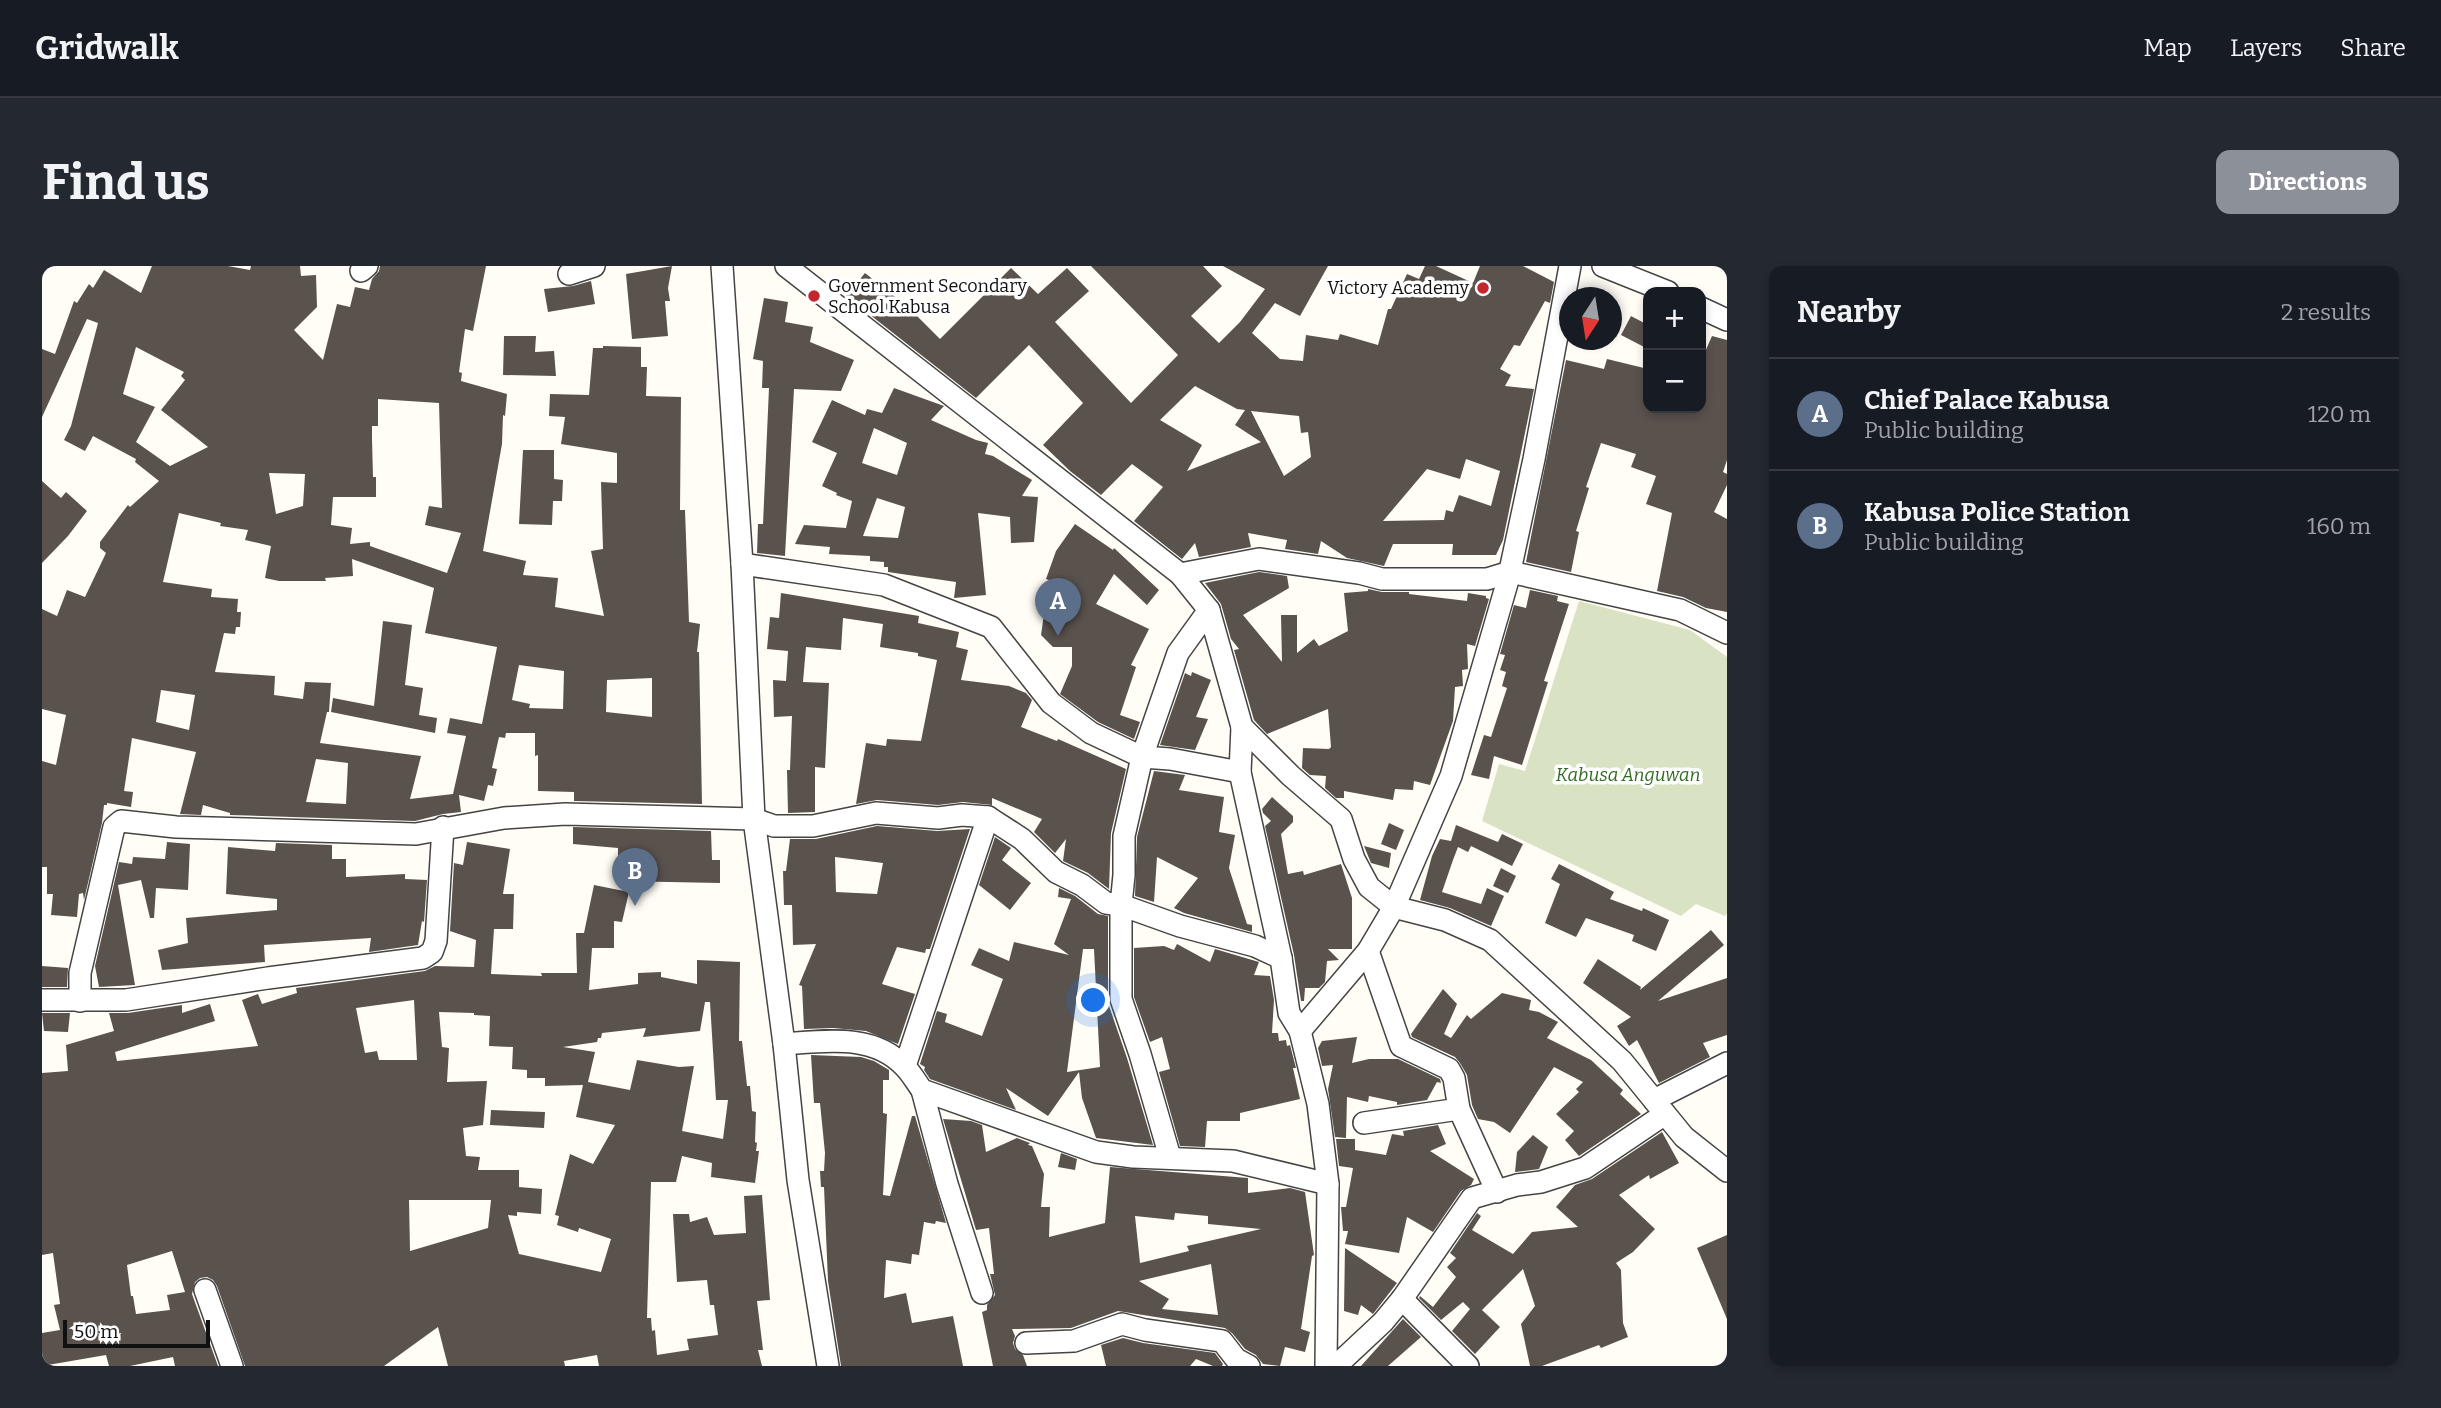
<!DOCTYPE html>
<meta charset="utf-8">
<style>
:root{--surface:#171b24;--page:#242831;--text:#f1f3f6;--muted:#9ea1a6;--line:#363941;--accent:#8c9099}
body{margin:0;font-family:Bitter,serif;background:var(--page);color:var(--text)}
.controls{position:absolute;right:21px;top:21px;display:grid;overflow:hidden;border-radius:14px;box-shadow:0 4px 10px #0003}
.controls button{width:63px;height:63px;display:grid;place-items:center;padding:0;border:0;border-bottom:2px solid var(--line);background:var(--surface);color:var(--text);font:35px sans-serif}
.compass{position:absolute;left:1517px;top:21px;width:63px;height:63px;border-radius:50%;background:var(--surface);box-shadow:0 4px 10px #0003;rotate:192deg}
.scale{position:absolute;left:21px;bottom:18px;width:147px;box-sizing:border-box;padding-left:7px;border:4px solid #111;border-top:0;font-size:19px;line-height:24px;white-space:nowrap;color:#111;-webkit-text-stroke:5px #fff;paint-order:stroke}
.you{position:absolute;left:1052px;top:735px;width:24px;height:24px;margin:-18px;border:5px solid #fff;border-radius:50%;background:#1a73e8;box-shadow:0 0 0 10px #1a73e833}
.badge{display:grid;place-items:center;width:46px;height:46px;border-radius:50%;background:var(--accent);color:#fff;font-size:23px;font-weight:700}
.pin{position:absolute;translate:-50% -58px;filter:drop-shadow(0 2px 4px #0008)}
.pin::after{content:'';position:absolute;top:37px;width:24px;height:21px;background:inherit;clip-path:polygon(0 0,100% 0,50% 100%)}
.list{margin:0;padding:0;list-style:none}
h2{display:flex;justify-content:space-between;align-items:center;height:91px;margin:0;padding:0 28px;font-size:30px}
h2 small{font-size:23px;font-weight:400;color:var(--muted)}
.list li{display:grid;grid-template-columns:46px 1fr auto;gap:21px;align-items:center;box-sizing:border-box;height:112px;padding:0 28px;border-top:2px solid var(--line)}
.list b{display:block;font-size:26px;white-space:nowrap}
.list p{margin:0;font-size:23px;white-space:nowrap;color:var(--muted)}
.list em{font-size:23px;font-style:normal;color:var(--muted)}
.map{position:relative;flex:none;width:1685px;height:1100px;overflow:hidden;border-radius:14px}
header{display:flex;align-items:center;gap:42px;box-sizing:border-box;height:98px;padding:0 35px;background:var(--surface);border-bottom:2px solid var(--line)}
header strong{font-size:33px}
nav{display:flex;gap:38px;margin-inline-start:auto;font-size:24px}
.intro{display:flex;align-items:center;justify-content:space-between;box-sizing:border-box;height:168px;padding:0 42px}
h1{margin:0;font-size:49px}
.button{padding:18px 32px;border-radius:14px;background:var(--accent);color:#fff;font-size:24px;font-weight:700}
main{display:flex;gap:42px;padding:0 42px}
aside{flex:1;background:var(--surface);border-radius:14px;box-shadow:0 4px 10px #0003}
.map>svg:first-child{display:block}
.cemetery{fill:#d9e3c4}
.building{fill:#5a524d;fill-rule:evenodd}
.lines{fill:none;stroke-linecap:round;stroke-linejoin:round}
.minor-casing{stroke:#444;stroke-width:24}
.minor{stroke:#fff;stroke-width:21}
.poi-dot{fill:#c4262e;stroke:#fff;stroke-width:2.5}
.labels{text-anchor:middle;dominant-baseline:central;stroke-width:7;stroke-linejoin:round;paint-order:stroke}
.poi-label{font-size:18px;fill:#111;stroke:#fff;text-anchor:start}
.park-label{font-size:18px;font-style:italic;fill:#2f6b1f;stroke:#fff}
</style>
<header>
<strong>Gridwalk</strong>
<nav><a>Map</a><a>Layers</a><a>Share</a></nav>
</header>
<div class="intro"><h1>Find us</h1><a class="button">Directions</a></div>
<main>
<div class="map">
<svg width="1685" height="1100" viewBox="0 0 1685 1100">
<rect width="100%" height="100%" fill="#fffdf5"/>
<polygon class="cemetery" points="1537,335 1648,364 1685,391 1685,647 1683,650 1654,638 1639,650 1440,555 1457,498 1483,505"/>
<g class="building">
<path d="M110 0H186L208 4 209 0H258L259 10 274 9 275 41 252 64 281 94 295 38 308 41 313 21 327 24 330 13 337 5 338 0H444L431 65 423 63 417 106 420 107 419 115 465 128 463 150 461 149 460 178 441 285 484 295 481 309 516 312 513 341 562 350 549 285 561 283 559 216 575 217V187L519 178 523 151 507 150 508 128 547 129 551 82H561V80L599 81V101H605L604 130 639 131 638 244H643L647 356 658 358 655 386H657L660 538 532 535V526L496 525V489L493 490V467H464L463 472 457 471 450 502 455 503 451 520 446 519 442 535 417 529 419 546 401 548 373 555 188 549V547L161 539 159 549 138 548 154 486 90 472 82 525 91 526 89 541 65 537V539H62L60 557 42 634 41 627 37 628 35 651 9 649 11 628H5V601H0V495L14 499 24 449 0 443V343L15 350 25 324 43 331 64 287 58 282V276L86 239 88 241 117 215 93 196 94 193 51 170 43 185 22 174 29 160 56 57 45 53 0 151V83L13 88 32 35 35 37 47 18 51 22 62 4 99 27ZM94 81 142 106 139 110 143 114 119 144 166 181 128 200 94 176 113 141 81 128ZM336 133 397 137 400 242 387 240 383 259 419 267 405 307 328 280V276L308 278 310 262 289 259 291 231H334V211H331L330 173V160H336ZM227 207 263 208 261 240 234 248ZM137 247 179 257 178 260 206 264 203 274 229 280 223 312 237 315H284L283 312 311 310 310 293 392 322 383 367 455 381 440 458 408 452 405 467 424 470 411 528 368 533 379 490 278 477 285 446H287L289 417 263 416 261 433 232 429 233 410 173 406 182 367 193 368 194 361H198L199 346H195L196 333 169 331 170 323 121 316ZM477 399 522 405 521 443 487 442 488 438 470 434ZM610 412V451L564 446 565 414ZM119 424 153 429 147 464 114 456ZM274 493 306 497 304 538 264 536Z"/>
<polygon points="630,0 626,22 628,35 623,35 626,70 590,73 584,8"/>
<path d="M1049 0H1161L1180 20 1149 50 1177 77 1198 56 1223 23 1181 0H1286L1258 50 1233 37 1210 67 1238 93 1261 95 1264 69 1296 74 1298 68 1336 79 1346 43H1349L1365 8 1377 13 1383 0H1394L1431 17 1438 0H1481L1512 16 1508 37 1503 35 1478 80 1472 79 1458 103 1469 109 1463 120 1492 123 1461 274 1454 289H1410L1411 278H1351L1342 300 1305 292 1279 275 1276 288 1243 283 1245 274 1206 267 1209 281 1157 291 1153 277 1140 293 1092 255 1121 221 1090 198 1059 229 1028 205 1001 179 1041 137 987 79 934 132 804 30 823 7 866 41 898 73 969 2 996 28 1025 2 1047 25 1013 56 1089 137 1136 89ZM1153 120 1195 143 1203 144 1193 159 1219 176 1145 205 1160 179 1118 154ZM1209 145 1257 150 1259 167 1266 166 1269 191 1242 210ZM1424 193 1458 205 1449 240 1417 229 1411 246 1404 244 1402 254 1341 255 1385 203 1418 213Z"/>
<polygon points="549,15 553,38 506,46 502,23 531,20"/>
<polygon points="722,32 746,36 743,56 771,61 768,76 812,94 799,125 752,123 743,290 715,287 716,258 721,258 727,122 720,122 721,95 711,93"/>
<polygon points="1589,50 1606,59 1606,83 1579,69"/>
<polygon points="462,70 494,70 493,86 512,85 514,110 461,109"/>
<polygon points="1670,70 1685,74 1685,194 1681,206 1685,208 1685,219 1672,246 1685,253 1685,346 1664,342 1641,331 1615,325 1630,247 1604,238 1614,210 1589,201 1594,188 1559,177 1544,221 1547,222 1534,265 1537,266 1529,306 1484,296 1524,94 1562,103 1565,93 1606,103 1606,142 1659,142 1659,118 1661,112 1659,110 1659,95"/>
<path d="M852 122 902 140 889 154 934 174 946 177 943 188 951 190 990 214 980 230 996 231 992 276 969 277 968 251 936 247 944 329 912 332 914 316 846 306V301H842V296L828 295V290L787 288 788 281 753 278 762 259 804 262 810 235 794 229 795 227 780 220 795 187 770 176 790 134 823 149 825 143 840 147ZM832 162 865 177 855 209 820 197ZM835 232 863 241 856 272 821 270Z"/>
<polygon points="481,184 512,184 512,213 521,214 520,235 511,235 510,259 477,258"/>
<polygon points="0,215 19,232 24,226 45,245 26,270 0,297"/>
<polygon points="1033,258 1071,284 1072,282 1117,324 1105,339 1072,308 1054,338 1107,363 1089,399 1094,401 1078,449 1098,456 1092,473 1056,456 1018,428 1030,400 1030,381 1011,381 999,369 1007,314 1004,313 1014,285"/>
<polygon points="1217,306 1245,310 1247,322 1201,349 1240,396 1239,349 1255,349 1255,387 1272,373 1277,380 1306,365 1302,327 1326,325 1326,323 1340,326 1367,326 1367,328 1425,335 1426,327 1444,330 1444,332 1447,333 1433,380 1425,378 1426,403 1420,404 1421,420 1413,421 1411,455 1388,519 1372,515 1371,524 1353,523 1351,534 1302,525 1302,532 1294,532 1283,522 1284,510 1268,509 1260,502 1261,482 1287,483 1289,481 1286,443 1225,468 1212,454 1192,384 1197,383 1189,373 1179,338 1163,317"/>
<polygon points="1488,324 1516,330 1515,335 1527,338 1502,415 1506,416 1480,499 1452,490 1447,513 1429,509 1442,469 1449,471 1465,422 1460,420 1464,406 1458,404 1463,389 1458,388 1472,339 1484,342"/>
<polygon points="739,327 877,350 876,357 917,366 914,381 926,384 919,414 967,420 984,427 990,434 979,461 1015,475 1016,473 1084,503 1069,567 1067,623 1046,607 1021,595 1024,573 1013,587 992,566 1000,553 950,532 950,539 921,536 896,539 835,534 814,538 824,477 844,480 845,473 879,475 895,394 876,390 876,387 838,381 841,358 801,352 799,384 764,381 761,416 787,417 783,502 773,501 773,546 746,547 745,504 748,504 750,450 732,451 731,414 744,415 746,385 725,383 728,351 737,352"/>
<polygon points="341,355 370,359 363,419 381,422 377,449 395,452 393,467 289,446 291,432 332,440"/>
<polygon points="1150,406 1169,414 1154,451 1166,453 1153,484 1118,479 1143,407 1149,410"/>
<polygon points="1112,505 1143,509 1137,524 1182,531 1177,566 1193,569 1187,602 1205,658 1210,659 1210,666 1142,647 1132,642 1156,612 1115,591 1112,636 1093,630 1095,571"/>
<polygon points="1230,531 1251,550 1251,556 1239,568 1246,608 1261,605 1262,609 1299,598 1310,632 1310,683 1286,683 1297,694 1285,695 1283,716 1277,722 1263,722 1262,735 1259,735 1252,689 1223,560 1229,555 1221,547 1220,543"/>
<polygon points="1347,557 1362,564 1354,584 1339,578"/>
<polygon points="1414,559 1456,576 1460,568 1481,578 1470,600 1429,580 1426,586 1416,581 1411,594 1400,626 1439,638 1445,622 1462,630 1449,660 1408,642 1378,634 1390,590 1398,573 1409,575"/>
<path d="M835 560 895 565 928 563 888 683H884L883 687 855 681 840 718 873 728 856 778 824 765 791 762 762 763 760 720 757 719 774 678 751 679 750 639H742L741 605H744L748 573H774ZM793 591 841 597 835 628 794 626Z"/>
<polygon points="531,561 669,565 670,594 678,594 678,617 576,615 576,582 531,578"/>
<polygon points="953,571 969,582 960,594 989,617 968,644 937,619"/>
<polygon points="125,576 148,578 146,624 114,622 112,652 108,652 99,614 76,619 93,719 57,721 53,700 77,596 90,598 91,591 123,593"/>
<path d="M425 576 468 583 461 628H472L471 663H452L449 708 500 710 499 707H535L534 667H542L552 619 587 626 580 656 572 655V682H550L547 724 596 718V707L619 706V711L655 718V694L698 696 697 775H700L705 820H708L710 845 714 846 713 876 715 877 714 885H717L713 917 669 911 670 897 640 890 634 916H609L605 1052H609L610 1065 613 1064 615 1089 647 1084 645 1073 676 1069 672 1039H668L665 1014 635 1016 631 948H647L648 956 665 951 672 969 704 967 702 930 720 929 728 1034 715 1035 721 1084H716L720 1100H557L555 1089 522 1095 523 1100H406L396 1061 342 1100H203L175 1020 171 1014 165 1011 158 1012 153 1016 150 1028 176 1100H133L131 1091 88 1100H67L64 1089 0 1100V1067L18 1064 12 1039 18 1038 11 987 0 989V807L26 805 24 779 72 765 67 747H86L140 739V747L168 738 173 755 73 786 75 795 216 780 200 734 216 728 220 738 255 727 254 722 383 705 393 700 432 701 434 674 408 665 412 597 421 599ZM372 734 375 794H337L335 785 323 787 314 742ZM663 736H668L674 834H686L681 873 640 865 652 800 637 801 595 794 588 824 546 816 553 786 521 781 555 776 556 772H559L560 767 604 762 601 771 658 765ZM397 746 432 747V749L448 750 447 780 471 781 470 803 485 804V812H503V820L541 819 534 851 573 859 551 898 528 888 513 949 517 950 515 959 536 966 537 962 569 973 559 1006 477 988 466 949 475 950V946L499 948 500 923 477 921V904H436L438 891 424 890 421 862 441 859 445 815 405 816 407 782 400 781ZM367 934H449L446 962 368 985ZM130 985 143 1026 125 1029 128 1044 94 1048 91 1030H89L85 999Z"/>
<polygon points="234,577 290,579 290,593 304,593 304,611 363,608 363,613 385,614 382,656 380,655 376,679 327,686 329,672 222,679 223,696 120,704 116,684 146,677 144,652 235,644 235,633 184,628 186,581 233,585"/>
<polygon points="1322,580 1349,587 1347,602 1329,597"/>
<polygon points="1517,598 1572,626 1568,633 1600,645 1601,642 1627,654 1614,685 1590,675 1592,669 1544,652 1534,671 1503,657 1518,618 1509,613"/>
<polygon points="1459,602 1474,610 1466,627 1451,620"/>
<path d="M1017 622 1033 630 1056 648 1066 650V737L1085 792 1111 879 1054 872 1040 832 1037 806 1006 850 964 822 974 844 888 813 882 804 883 801 878 798 895 745 905 748 903 756 940 770 961 713 929 699 937 682 967 695 972 676 1027 689 1012 678 1029 633 1016 631ZM1041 683H1052L1058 801 1025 806Z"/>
<polygon points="1669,664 1682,679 1616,735 1685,712 1685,769 1661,777 1668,791 1617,817 1595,774 1587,780 1575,760 1589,751 1541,717 1556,693 1599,721 1598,724"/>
<polygon points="1135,678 1168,696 1173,683 1217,696 1212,709 1228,710 1232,734 1230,767 1236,767 1237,775 1244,774 1245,780 1248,779 1254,802 1251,802 1258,833 1198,847 1198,855 1165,855 1163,881 1138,880 1117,806 1128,803 1120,771 1108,776 1092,731 1092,682 1122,680 1132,684"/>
<polygon points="0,700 26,702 25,721 0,721"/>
<polygon points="1401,723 1415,738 1402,768 1409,772 1425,749 1429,753 1460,727 1489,734 1487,744 1497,746 1516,756 1505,772 1549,794 1581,824 1578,828 1599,848 1537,890 1523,874 1532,865 1514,848 1537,826 1534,823 1541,816 1512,801 1468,867 1452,856 1436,853 1430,839 1425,809 1418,797 1413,791 1370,771 1369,768"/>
<polygon points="0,747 28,747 26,766 2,765"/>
<polygon points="1315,771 1310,797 1327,793 1356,793 1398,813 1399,817 1395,816 1385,834 1355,839 1355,836 1327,830 1326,836 1305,831 1304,872 1293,871 1286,823 1291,799 1280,800 1276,782 1280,775"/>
<polygon points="769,789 819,791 832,795 847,804 847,814 841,814 841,847 845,848 841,929 848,930 870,850 873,850 904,957 894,955 893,958 882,956 877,989 870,988 869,998 844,994 842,1032 864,1027 870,1057 911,1050 921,1100 799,1100 786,1015 782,921 779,921 778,905 782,905 783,887 778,837 772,837"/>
<polygon points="449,844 503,846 502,862 448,859"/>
<path d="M901 853 929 855 940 859 944 886 975 872 988 877 986 879 990 880 1002 908 999 941H1008L1007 971 1063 957 1068 901 1206 912V927L1248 922 1263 926 1272 989 1270 990 1259 1063 1268 1066 1263 1086 1243 1081 1238 1100 1221 1098 1214 1089 1203 1083 1190 1067 1183 1062 1076 1045 1029 1062 970 1063 973 1070 971 1077 973 1083 981 1089 985 1100H951L940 1046 945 1044V1039L953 1029 948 1008H952L947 962 934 964ZM1133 947 1166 950V958L1219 963 1145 980 1147 985 1098 997 1093 950 1132 954ZM1169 998 1176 1049 1120 1043 1127 1033 1097 1015Z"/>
<polygon points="1396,859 1404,878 1388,885 1432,913 1429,919 1419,925 1391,966 1365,951 1357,987 1303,978 1306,965 1301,965 1299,941 1304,941 1311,902 1297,900 1294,873 1313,873 1313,884 1344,889 1350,868 1362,870 1361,865"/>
<polygon points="1620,866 1637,897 1608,913 1607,909 1577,929 1613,963 1591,986 1574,997 1579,1004 1581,1057 1586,1071 1559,1082 1557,1079 1500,1100 1488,1100 1479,1058 1493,1040 1481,1003 1440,1044 1458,1061 1433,1088 1410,1065 1428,1043 1421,1036 1399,1054 1377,1032 1378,1030 1391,1041 1414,1011 1405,1001 1414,992 1408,987 1435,947 1439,950 1430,964 1471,988 1490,966 1536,961 1514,941 1533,919 1550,913"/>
<polygon points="1491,869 1506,881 1497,903 1473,906 1475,886"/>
<polygon points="1019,887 1035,893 1033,904 1016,901"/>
<polygon points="1685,969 1685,1053 1655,982"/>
<polygon points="1303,982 1355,1017 1331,1048 1319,1039 1316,1049 1302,1045"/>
<polygon points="1361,1053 1379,1071 1346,1100 1319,1100"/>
<polygon points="1081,1072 1101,1077 1173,1087 1181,1098 1180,1100 1171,1100 1154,1093 1148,1100 1064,1100 1059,1079"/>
</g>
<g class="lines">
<defs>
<g id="minor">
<polyline points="680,0 700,298 712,553 742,778 756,914 786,1100"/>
<polyline points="744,0 1138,308 1167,344 1200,461 1249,510 1299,553 1312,593 1327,621 1352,641 1403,654 1448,674 1580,795 1642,871 1685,905"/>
<polyline points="1561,0 1626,26"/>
<polyline points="319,5 325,0"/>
<polyline points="527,8 552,0"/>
<polyline points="1659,42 1685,54"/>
<polyline points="700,298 842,319 949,361 1009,437 1049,467 1100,491 1128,493 1198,506"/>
<polyline points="1138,308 1217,293 1317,307 1340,313 1445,313 1468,306 1638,344 1685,367"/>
<polyline points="1200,461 1198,506 1239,692 1247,747 1258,765 1276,838 1286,918 1284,1100"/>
<polyline points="1326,685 1359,780 1407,803 1412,812 1417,843 1455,926"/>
<polyline points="0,734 84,734 226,712 381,692 390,686 394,675 401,561"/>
<polyline points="38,735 38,707 72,561 79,555 134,561 374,568 462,552 523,548 712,553 732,560 771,560 834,547 896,552 920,549 946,551 980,573 1014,606 1040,619 1064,637 1079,639 1138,660 1213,680 1239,692"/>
<polyline points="1258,765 1326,685 1352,641 1409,510 1466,314 1492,193 1528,0"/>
<path d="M742 778C783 775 832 767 863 801 870 808 874 816 880 824L1054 886 1091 891 1191 895 1286 918"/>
<polyline points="863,800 946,551"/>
<polyline points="880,824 905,918 940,1027"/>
<polyline points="1612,834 1685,797"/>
<polyline points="1322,857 1417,843"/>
<polyline points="1128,891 1098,788 1079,733 1079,639 1082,609 1082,570 1100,491 1136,387 1167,344"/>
<polyline points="163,1024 190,1100"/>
<polyline points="1360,1033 1426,1100"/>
<polyline points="984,1077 1032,1075 1080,1058 1103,1064 1180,1075 1194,1093 1207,1100"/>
<polyline points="1294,1100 1341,1056 1360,1033 1430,932 1475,919 1499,916 1543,902 1623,848"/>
</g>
</defs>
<use href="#minor" class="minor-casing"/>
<use href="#minor" class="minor"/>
</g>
<g class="poi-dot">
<circle cx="1441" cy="22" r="7"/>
<circle cx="772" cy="30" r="7"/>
</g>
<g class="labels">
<g class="poi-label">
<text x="786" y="20">Government Secondary<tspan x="786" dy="21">School Kabusa</tspan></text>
<text x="1427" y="22" text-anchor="end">Victory Academy</text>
</g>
<g class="park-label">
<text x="1586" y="509">Kabusa Anguwan</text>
</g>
</g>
</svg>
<div class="controls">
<button>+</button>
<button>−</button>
</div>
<svg class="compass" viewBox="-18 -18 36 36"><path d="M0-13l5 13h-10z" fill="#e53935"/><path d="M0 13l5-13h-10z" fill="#9ea1a6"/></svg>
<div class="scale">50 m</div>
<div class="you"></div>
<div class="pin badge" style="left:1016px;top:370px;background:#5c6f8a">A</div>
<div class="pin badge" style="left:593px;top:640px;background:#5c6f8a">B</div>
</div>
<aside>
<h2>Nearby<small>2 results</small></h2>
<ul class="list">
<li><span class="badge" style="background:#5c6f8a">A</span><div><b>Chief Palace Kabusa</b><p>Public building</p></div><em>120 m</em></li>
<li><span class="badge" style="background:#5c6f8a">B</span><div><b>Kabusa Police Station</b><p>Public building</p></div><em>160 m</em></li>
</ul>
</aside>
</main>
